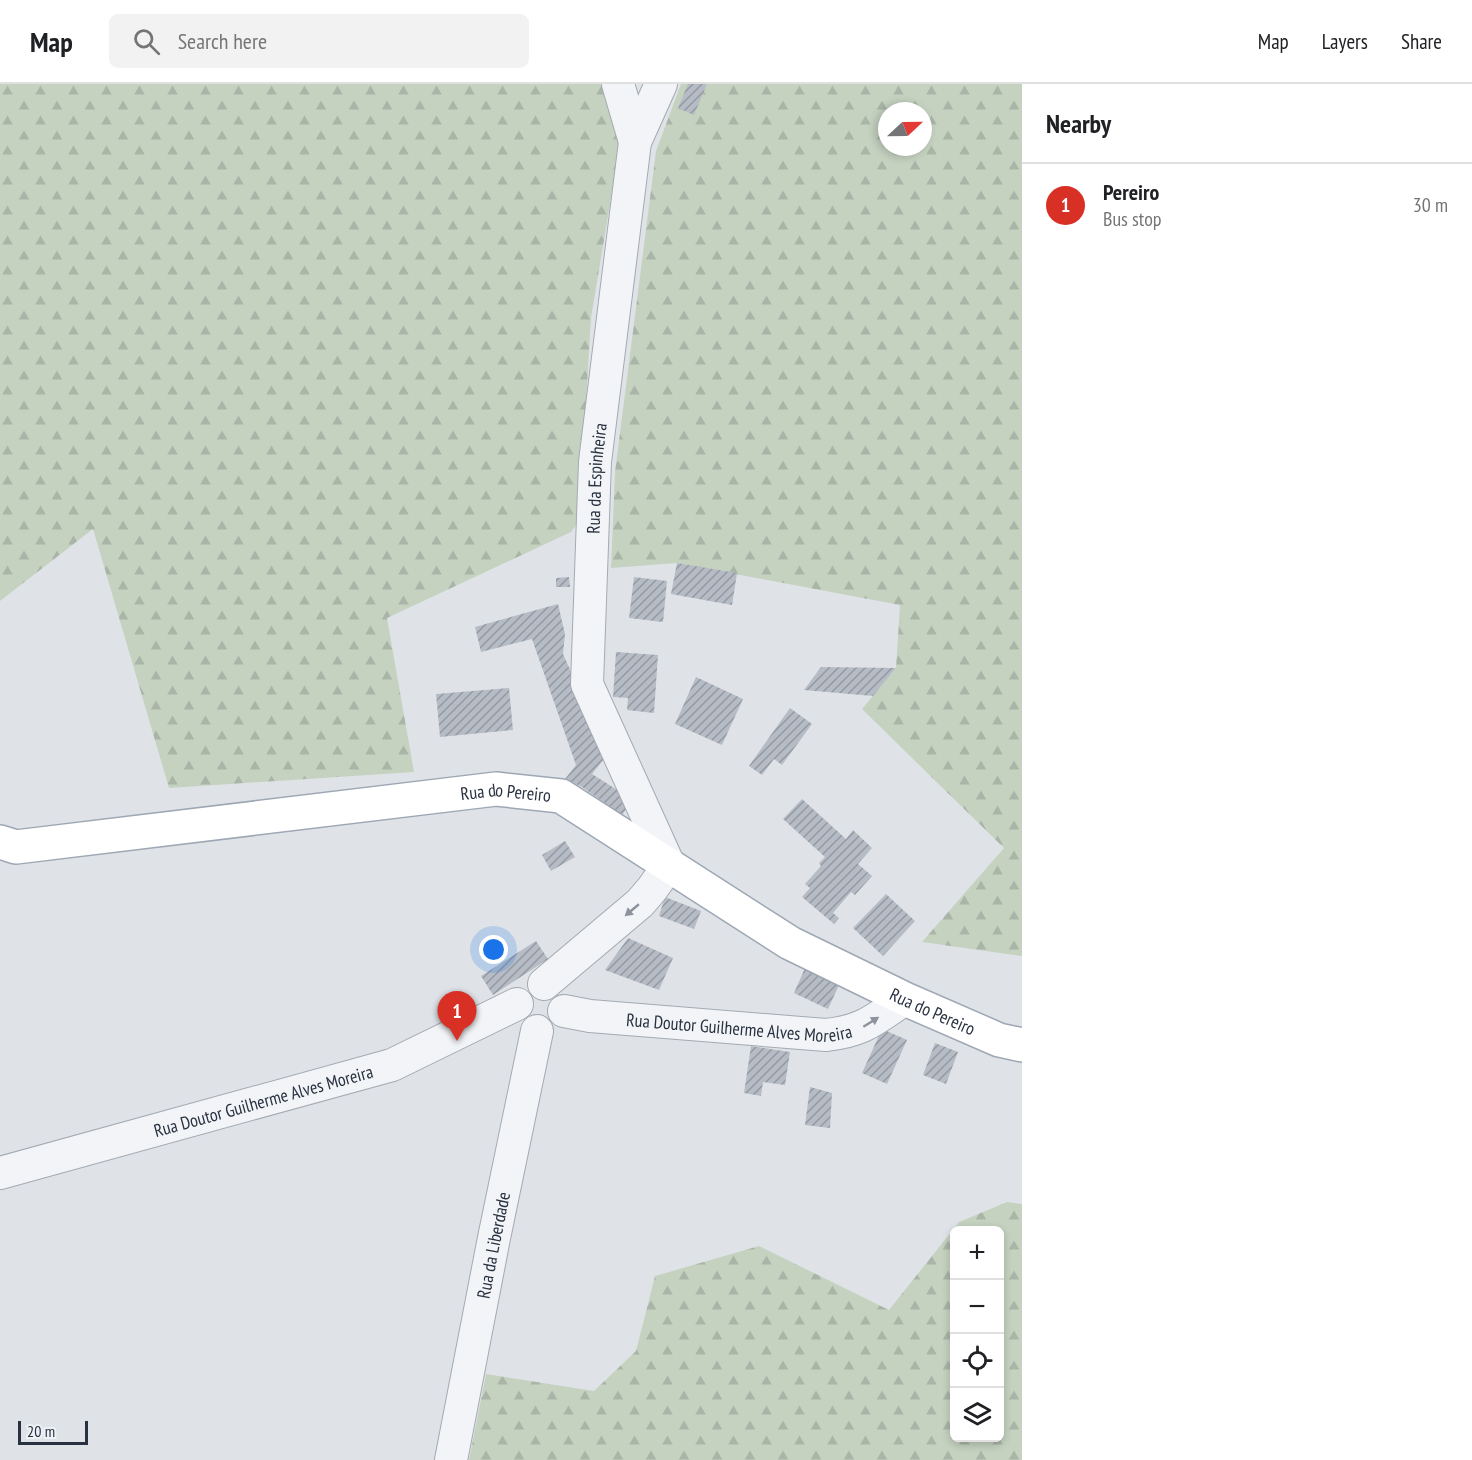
<!DOCTYPE html>
<meta charset="utf-8">
<style>
:root{--surface:#fff;--page:#f2f2f2;--text:#202124;--muted:#757577;--line:#e0e0e0;--accent:#d93025}
body{margin:0;font-family:"PT Sans Narrow",sans-serif;background:var(--page);color:var(--text)}
.controls{position:absolute;right:18px;bottom:18px;display:grid;overflow:hidden;border-radius:9px;box-shadow:0 3px 9px #0003}
.controls button{width:54px;height:54px;display:grid;place-items:center;padding:0;border:0;border-bottom:2px solid var(--line);background:var(--surface);color:var(--text);font:30px sans-serif}
.compass{position:absolute;left:878px;top:18px;width:54px;height:54px;border-radius:50%;background:var(--surface);box-shadow:0 3px 9px #0003;rotate:68deg}
.scale{position:absolute;left:18px;bottom:15px;width:70px;box-sizing:border-box;padding-left:6px;border:3px solid #283140;border-top:0;font-size:16px;line-height:21px;white-space:nowrap;color:#283140;-webkit-text-stroke:4px #eef2f6;paint-order:stroke}
.you{position:absolute;left:494px;top:866px;width:21px;height:21px;margin:-15px;border:4px solid #fff;border-radius:50%;background:#1a73e8;box-shadow:0 0 0 9px #1a73e833}
.badge{display:grid;place-items:center;width:39px;height:39px;border-radius:50%;background:var(--accent);color:#fff;font-size:20px;font-weight:700}
.pin{position:absolute;translate:-50% -50px;filter:drop-shadow(0 2px 3px #0008)}
.pin::after{content:'';position:absolute;top:32px;width:21px;height:18px;background:inherit;clip-path:polygon(0 0,100% 0,50% 100%)}
.list{margin:0;padding:0;list-style:none}
h2{display:flex;justify-content:space-between;align-items:center;height:78px;margin:0;padding:0 24px;font-size:26px}
h2 small{font-size:20px;font-weight:400;color:var(--muted)}
.list li{display:grid;grid-template-columns:39px 1fr auto;gap:18px;align-items:center;box-sizing:border-box;height:84px;padding:0 24px;border-top:2px solid var(--line)}
.list b{display:block;font-size:22px;white-space:nowrap}
.list p{margin:0;font-size:20px;white-space:nowrap;color:var(--muted)}
.list em{font-size:20px;font-style:normal;color:var(--muted)}
.icon{flex:none;width:33px;height:33px;fill:none;stroke:currentColor;stroke-width:2;stroke-linecap:round;stroke-linejoin:round}
.map{position:relative;flex:none;width:1022px;height:1376px;overflow:hidden}
header{display:flex;align-items:center;gap:36px;box-sizing:border-box;height:84px;padding:0 30px;background:var(--surface);border-bottom:2px solid var(--line)}
header strong{font-size:28px}
nav{display:flex;gap:33px;margin-inline-start:auto;font-size:21px}
.search{width:420px;height:54px;background:var(--page);display:flex;align-items:center;gap:15px;box-sizing:border-box;padding:0 21px;border-radius:9px;color:var(--muted);font-size:22px}
main{display:flex}
aside{flex:1;background:var(--surface)}
.map>svg:first-child{display:block}
.forest{fill:url(#forest-firs);fill-rule:evenodd}
.building{fill:url(#building-hatch)}
.lines{fill:none;stroke-linecap:round;stroke-linejoin:round}
.minor-casing{stroke:#a4aab2;stroke-width:34}
.major-casing{stroke:#9ea7b4;stroke-width:36}
.minor{stroke:#f2f4f7;stroke-width:32}
.major{stroke:#fff;stroke-width:33}
.oneway{fill:#8d929c}
.labels{text-anchor:middle;dominant-baseline:central;stroke-width:4.5;stroke-linejoin:round;paint-order:stroke}
.street-label{font-size:18px;fill:#283140;stroke:#eef2f6}
</style>
<header>
<strong>Map</strong>
<div class="search"><svg class="icon" aria-label="search" viewBox="0 0 24 24"><circle cx="10" cy="10" r="6"/><path d="M15 15l6 6"/></svg>Search here</div>
<nav><a>Map</a><a>Layers</a><a>Share</a></nav>
</header>
<main>
<div class="map">
<svg width="1022" height="1376" viewBox="0 0 1022 1376">
<defs>
<pattern id="forest-firs" width="22" height="20" patternUnits="userSpaceOnUse" patternTransform="scale(1.5)"><rect width="22" height="20" fill="#c5d2c0"/><path d="M5 1l3.5 6h-7zM16 11l3.5 6h-7z" fill="#a9b5a6"/></pattern>
<pattern id="building-hatch" width="6" height="6" patternUnits="userSpaceOnUse" patternTransform="scale(1.5)"><rect width="6" height="6" fill="#b6bcc5"/><path d="M-1 1l2-2M0 6l6-6M5 7l2-2" fill="none" stroke="#9499a1"/></pattern>
</defs>
<rect width="100%" height="100%" fill="#dfe3e8"/>
<g class="forest">
<polygon points="0,0 601,0 620,60 591,234 579,437 571,448 387,534 414,688 169,704 93,445 0,517"/>
<path d="M681 0H1022V872L922 858 1004 764 862 625 896 584 900 521 677 479 611 484 615 388 656 67ZM887 27H923V63H887Z"/>
<path d="M1007 1118 1022 1120V1376H469L486 1290 594 1307 636 1267 655 1192 759 1162 889 1226 959 1138ZM1000 1146V1354H954V1146Z"/>
</g>
<g class="building">
<polygon points="688,0 707,0 694,31 678,24"/>
<polygon points="677,479 737,489 732,521 671,510"/>
<polygon points="569,493 570,503 556,503 556,494"/>
<polygon points="634,493 667,497 663,538 629,534"/>
<polygon points="558,520 565,550 563,570 608,670 592,690 633,716 622,731 582,703 565,695 576,681 532,555 481,568 475,543"/>
<polygon points="616,568 658,571 654,629 627,626 628,614 613,613"/>
<polygon points="821,583 896,584 873,612 804,606"/>
<polygon points="696,593 743,615 722,661 675,640"/>
<polygon points="509,604 513,646 440,653 436,610"/>
<polygon points="790,624 812,640 782,681 774,675 762,691 749,682"/>
<polygon points="802,715 846,755 853,746 872,764 858,780 872,792 855,811 851,808 833,829 839,834 834,840 802,813 810,804 805,800 821,782 819,779 825,773 783,735"/>
<polygon points="565,757 575,773 551,787 542,771"/>
<polygon points="886,810 915,837 883,872 853,844"/>
<polygon points="665,813 701,827 694,845 659,832"/>
<polygon points="628,854 673,874 659,906 605,886"/>
<polygon points="536,857 548,875 493,911 481,892"/>
<polygon points="805,884 839,901 828,925 794,909"/>
<polygon points="882,945 907,956 887,1000 862,989"/>
<polygon points="935,959 958,968 946,1000 923,991"/>
<polygon points="751,962 790,968 785,1001 763,998 761,1012 744,1009"/>
<polygon points="810,1003 832,1009 830,1044 805,1041"/>
</g>
<g class="lines">
<defs>
<g id="minor">
<polyline points="618,0 635,58"/>
<path id="s1" d="M544 900 640 819 652 805 669 781 587 600 595 378 635 58 661 0"/>
<path id="s2" d="M564 927 590 932 826 951C864 947 875 935 905 915"/>
<path id="s3" d="M0 1089 392 981 517 920"/>
<path id="s4" d="M451 1376 494 1154 537 947"/>
</g>
<g id="major">
<path id="s5" d="M0 758 16 763 496 705 561 712 790 859 905 915 999 956 1022 961"/>
</g>
</defs>
<use href="#minor" class="minor-casing"/>
<use href="#major" class="major-casing"/>
<use href="#minor" class="minor"/>
<use href="#major" class="major"/>
</g>
<defs><path id="oneway-solid" d="M-6-.8H1V-3.2L6.5 0L1 3.2V.8H-6Z" transform="scale(1.5)"/></defs>
<g class="oneway">
<use href="#oneway-solid" transform="translate(632 826) rotate(140)"/>
<use href="#oneway-solid" transform="translate(871 938) rotate(-32)"/>
</g>
<g class="labels">
<g class="street-label">
<text stroke="none"><textPath href="#s1" startOffset="578">Rua da Espinheira</textPath></text>
<text stroke="none"><textPath href="#s5" startOffset="510">Rua do Pereiro</textPath></text>
<text stroke="none"><textPath href="#s5" startOffset="996">Rua do Pereiro</textPath></text>
<text stroke="none"><textPath href="#s2" startOffset="176">Rua Doutor Guilherme Alves Moreira</textPath></text>
<text stroke="none"><textPath href="#s3" startOffset="273">Rua Doutor Guilherme Alves Moreira</textPath></text>
<text stroke="none"><textPath href="#s4" startOffset="219">Rua da Liberdade</textPath></text>
</g>
</g>
</svg>
<div class="controls">
<button>+</button>
<button>−</button>
<button><svg class="icon" aria-label="locate" viewBox="0 0 24 24"><circle cx="12" cy="12" r="6"/><path d="M12 2v4M12 18v4M2 12h4M18 12h4"/></svg></button>
<button><svg class="icon" aria-label="layers" viewBox="0 0 24 24"><path d="M12 4l9 5-9 5-9-5zM3 14l9 5 9-5"/></svg></button>
</div>
<svg class="compass" viewBox="-18 -18 36 36"><path d="M0-13l5 13h-10z" fill="#e53935"/><path d="M0 13l5-13h-10z" fill="#757577"/></svg>
<div class="scale">20 m</div>
<div class="you"></div>
<div class="pin badge" style="left:457px;top:957px">1</div>
</div>
<aside>
<h2>Nearby<small></small></h2>
<ul class="list">
<li><span class="badge">1</span><div><b>Pereiro</b><p>Bus stop</p></div><em>30 m</em></li>
</ul>
</aside>
</main>
